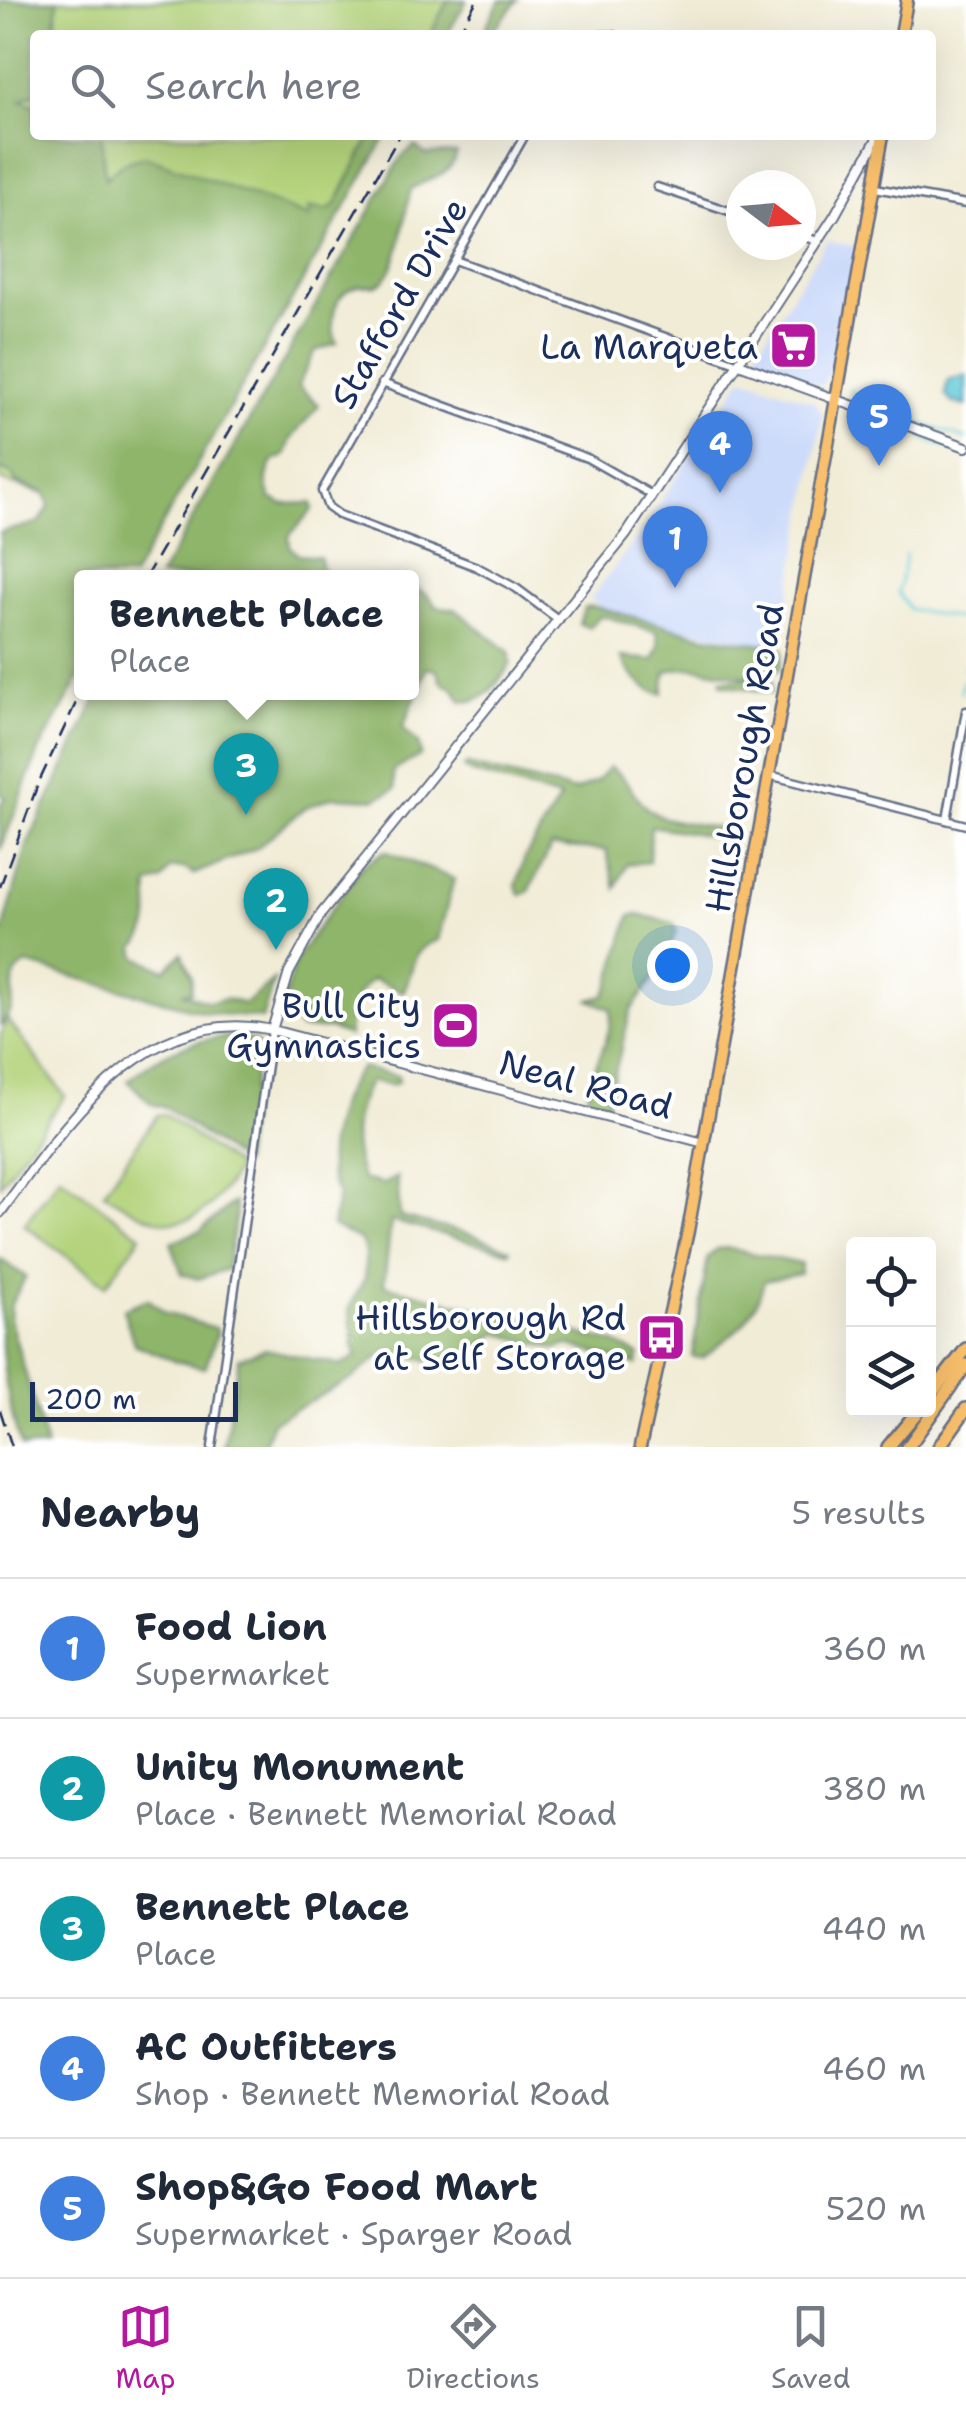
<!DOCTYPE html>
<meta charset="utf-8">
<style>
:root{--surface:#fff;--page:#f6f6f7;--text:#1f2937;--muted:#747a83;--line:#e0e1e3;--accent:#b5179e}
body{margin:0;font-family:"Shantell Sans",sans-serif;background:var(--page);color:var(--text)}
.controls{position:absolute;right:30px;bottom:30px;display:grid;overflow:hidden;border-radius:10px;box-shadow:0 10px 40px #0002}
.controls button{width:90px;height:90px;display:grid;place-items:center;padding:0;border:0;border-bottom:2px solid var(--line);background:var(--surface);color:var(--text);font:50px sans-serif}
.compass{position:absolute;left:726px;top:170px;width:90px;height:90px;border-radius:50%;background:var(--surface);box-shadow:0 10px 40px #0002;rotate:106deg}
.scale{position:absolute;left:30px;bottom:25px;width:208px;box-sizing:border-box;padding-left:10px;border:5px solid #1b2f5e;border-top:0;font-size:28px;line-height:35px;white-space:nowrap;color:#1b2f5e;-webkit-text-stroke:8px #fff;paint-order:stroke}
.you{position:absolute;left:672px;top:965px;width:35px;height:35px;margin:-25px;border:8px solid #fff;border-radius:50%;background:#1a73e8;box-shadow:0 0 0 15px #1a73e833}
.badge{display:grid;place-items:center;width:65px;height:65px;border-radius:50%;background:var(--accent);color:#fff;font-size:32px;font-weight:700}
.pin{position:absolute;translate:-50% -82px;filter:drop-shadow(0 2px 5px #0008)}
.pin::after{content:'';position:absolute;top:52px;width:35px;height:30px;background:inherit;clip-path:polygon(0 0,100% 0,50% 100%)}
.popup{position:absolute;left:74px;top:570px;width:345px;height:130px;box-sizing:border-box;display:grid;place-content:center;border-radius:10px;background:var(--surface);filter:drop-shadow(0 2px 8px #0005);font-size:32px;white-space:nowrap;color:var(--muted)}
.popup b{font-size:38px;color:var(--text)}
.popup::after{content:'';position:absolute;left:50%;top:100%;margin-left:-20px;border:20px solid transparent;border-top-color:var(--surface)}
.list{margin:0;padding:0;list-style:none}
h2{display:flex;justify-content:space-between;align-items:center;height:130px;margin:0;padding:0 40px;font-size:42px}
h2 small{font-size:32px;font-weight:400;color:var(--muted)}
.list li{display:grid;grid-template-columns:65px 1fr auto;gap:30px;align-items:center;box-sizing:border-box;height:140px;padding:0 40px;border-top:2px solid var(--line)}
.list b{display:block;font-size:38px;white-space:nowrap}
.list p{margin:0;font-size:32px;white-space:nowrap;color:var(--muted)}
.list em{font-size:32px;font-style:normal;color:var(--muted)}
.icon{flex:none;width:55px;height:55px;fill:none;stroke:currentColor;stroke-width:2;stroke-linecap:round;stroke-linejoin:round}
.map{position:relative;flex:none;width:966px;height:1447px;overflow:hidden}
.search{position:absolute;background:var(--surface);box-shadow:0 10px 40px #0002;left:30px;right:30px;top:30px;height:110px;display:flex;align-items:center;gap:25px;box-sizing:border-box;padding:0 35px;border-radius:10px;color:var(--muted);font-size:38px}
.sheet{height:830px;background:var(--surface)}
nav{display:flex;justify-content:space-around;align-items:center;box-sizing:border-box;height:140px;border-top:2px solid var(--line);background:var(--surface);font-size:28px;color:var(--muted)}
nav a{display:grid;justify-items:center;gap:5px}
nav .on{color:var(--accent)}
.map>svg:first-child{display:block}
.built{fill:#cddbfa}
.green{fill:#b4d37b;stroke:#68816c;stroke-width:2.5}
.forest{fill:#8fb56b;stroke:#557264;stroke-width:2.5}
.water{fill:#5ec9d7;stroke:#3c7c9a;stroke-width:2.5}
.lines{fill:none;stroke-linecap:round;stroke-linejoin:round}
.stream{stroke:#5ec9d7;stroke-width:2.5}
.minor-casing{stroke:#667188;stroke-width:11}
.tertiary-casing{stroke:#667188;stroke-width:12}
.primary-casing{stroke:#667188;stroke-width:15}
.motorway-casing{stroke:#667188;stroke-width:16}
.minor{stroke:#fff;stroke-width:6}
.tertiary{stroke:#fff;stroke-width:8}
.primary{stroke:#f8bf6c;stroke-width:10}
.motorway{stroke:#f8bf6c;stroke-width:11}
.rail{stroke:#1b2f5e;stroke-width:2.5;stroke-dasharray:15 8;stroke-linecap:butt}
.labels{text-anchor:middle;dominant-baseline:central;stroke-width:8;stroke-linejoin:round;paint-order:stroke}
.street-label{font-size:35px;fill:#1b2f5e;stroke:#fff}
.poi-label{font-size:35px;fill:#1b2f5e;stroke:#fff;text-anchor:end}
</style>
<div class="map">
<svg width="966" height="1447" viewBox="0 0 966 1447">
<rect width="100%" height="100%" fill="#fff"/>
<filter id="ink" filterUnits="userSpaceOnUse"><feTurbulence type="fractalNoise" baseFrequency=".01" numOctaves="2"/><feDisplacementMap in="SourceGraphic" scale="20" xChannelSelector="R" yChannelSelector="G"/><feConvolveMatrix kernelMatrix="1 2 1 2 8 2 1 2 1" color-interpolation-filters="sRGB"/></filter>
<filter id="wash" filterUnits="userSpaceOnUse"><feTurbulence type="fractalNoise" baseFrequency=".0048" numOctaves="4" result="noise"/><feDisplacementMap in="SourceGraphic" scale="40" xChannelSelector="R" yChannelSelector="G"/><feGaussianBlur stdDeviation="2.25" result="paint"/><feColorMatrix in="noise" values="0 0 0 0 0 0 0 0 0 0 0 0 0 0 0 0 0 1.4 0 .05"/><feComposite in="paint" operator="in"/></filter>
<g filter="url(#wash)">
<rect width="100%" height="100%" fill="#f1ecd6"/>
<g class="built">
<polygon points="827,240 856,247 835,366 821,386 758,362 755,354"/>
<polygon points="743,377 815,402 823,415 780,646 615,617 590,599 636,539"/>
</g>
<g class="green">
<polygon points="0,0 462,0 442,35 35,35 35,135 383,135 154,529 0,480"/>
<polygon points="7,1019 65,1096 0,1185 0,1036"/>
<path d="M164 1114 238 1167C200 1236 164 1235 104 1192L157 1115Z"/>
<polygon points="60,1176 141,1236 106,1285 24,1225"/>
</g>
<g class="forest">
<polygon points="0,0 58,0 54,35 35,35 35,93 21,100 35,106 35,135 101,135 105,179 121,164 145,156 309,217 309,208 328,210 336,204 371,135 387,135 132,577 81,578 81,675 39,751 0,851 0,804 5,798 0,793 0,532 39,523 49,507 45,493 16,482 12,474 0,469"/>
<polygon points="448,0 467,0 447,35 430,35"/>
<polygon points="500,0 518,0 489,35 482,35"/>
<path d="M415 146 425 154 457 153C448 179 430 177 411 189 402 218 404 255 384 280 375 290 364 283 354 287 332 295 329 325 337 343L315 351 298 386 319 405 291 439 285 456 274 460C266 473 264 483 271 498L282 504 312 503 313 509 289 536 290 547 298 555 319 557 323 571 343 577H159L401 157Z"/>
<path d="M411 586 427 595 437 607 455 609 509 652 511 664C498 681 486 705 461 701L454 689 441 682 437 671 427 667 403 728 418 743 421 755 393 771 395 789 375 799 332 797 304 808 257 848 194 874 184 868H170L162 881 149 884C147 912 156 925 135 947L137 957 165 970 182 953 192 977 191 992 182 993 209 1002 226 999 245 1004 274 980 262 1019 203 1012 27 964C3 977 19 992 10 1012 8 1018 3 1021 0 1027V942L27 845 99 693 411 692Z"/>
<path d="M592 606 704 636 778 646 783 650 780 669C747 690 701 657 666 672L663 694C644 692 629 674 621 657L653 660 659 646 657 632 607 617H599L589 627 579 624 584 608Z"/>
<polygon points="756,677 772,680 772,693 722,684 721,680"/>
<path d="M467 765 575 791 597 781 609 767C629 776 634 802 654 813 670 823 701 824 720 828L721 832 711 836 651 826 649 862 627 864 616 888 606 850 551 846 529 891 521 895 516 886 525 857 560 798 469 772 464 768Z"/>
<path d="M385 851 454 879 438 940C408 949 416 969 403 992L373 979C354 993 348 1015 349 1036L330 1029H301L281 1009 296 958 362 866Z"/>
<path d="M637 914 673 923 677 931 653 979 631 1010 607 1104 587 1100C589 1068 613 1041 611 1009L590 1000 604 995 609 987 630 916Z"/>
<path d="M238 1035 258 1043 243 1163 166 1108 151 1104 128 1081C162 1050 193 1040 238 1035Z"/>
<path d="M361 1068 398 1076 399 1081 392 1085 370 1081C351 1115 350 1143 362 1179L384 1184 397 1177 400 1217 470 1234 510 1249V1252L391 1221 384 1285 615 1343 639 1355 637 1365 567 1345 556 1349 497 1333 455 1368 387 1350 353 1378 272 1422 264 1447H224L239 1358 265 1349 341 1365 356 1357 349 1308 365 1278V1249L360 1240 332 1226 338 1194C316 1163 337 1093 361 1068Z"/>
<polygon points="234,1202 236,1213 227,1269 198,1279 182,1274 171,1242 200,1231"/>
<path d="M727 1248 801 1264 800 1274 764 1281C754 1322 734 1332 703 1358L692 1357 708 1257 717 1249Z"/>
<path d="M0 1259 26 1277 11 1304 10 1320 47 1447H21C0 1384 0 1325 0 1259Z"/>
<polygon points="148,1299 165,1313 215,1328 218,1332 205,1368 175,1361 134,1344 123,1309"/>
</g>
<polygon class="water" points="966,375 966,406 951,402 945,394 948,381"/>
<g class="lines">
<g class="stream">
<polyline points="850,388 858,400 892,413"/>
<polyline points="903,417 966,439"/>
<polyline points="918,437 966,454"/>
<polyline points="906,554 898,593 909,609 966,620"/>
<polyline points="965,670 966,664"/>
<polyline points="961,692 963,681"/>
</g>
</g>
</g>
<g filter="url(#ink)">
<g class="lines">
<defs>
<g id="minor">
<polyline points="585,35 614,35"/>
<polyline points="525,135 322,491 328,507 339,515 477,567 516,588 559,620"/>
<polyline points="657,187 741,215"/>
<polyline points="875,188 966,204"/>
<polyline points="801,236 818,241"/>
<polyline points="454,260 739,364"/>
<polyline points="382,383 587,458 652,495"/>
<polyline points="769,775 966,825"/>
<polyline points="947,820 966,711"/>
<polyline points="212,1447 272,1030"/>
</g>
<g id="tertiary">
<polyline points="739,364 966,447"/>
<polyline points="272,1030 289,973 321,914 626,535 835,215 879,135"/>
<path d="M0 1213C67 1123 143 1003 272 1030L704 1143"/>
</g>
<g id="primary">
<polyline points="901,35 907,0"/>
<polyline points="640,1447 688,1231 883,135"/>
</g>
<g id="motorway">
<polyline points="928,1398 966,1349"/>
<polyline points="888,1447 919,1410"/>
<polyline points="908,1447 966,1365"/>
<polyline points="939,1447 966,1409"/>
</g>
</defs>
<use href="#minor" class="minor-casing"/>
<use href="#tertiary" class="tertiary-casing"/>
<use href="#primary" class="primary-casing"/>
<use href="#motorway" class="motorway-casing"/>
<use href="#minor" class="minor"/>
<use href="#tertiary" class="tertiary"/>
<use href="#primary" class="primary"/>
<use href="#motorway" class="motorway"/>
<g class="rail">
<polyline points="457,35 477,0"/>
<polyline points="145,578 400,135"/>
<polyline points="0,887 38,784 81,692"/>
<polyline points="0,1410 12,1447"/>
</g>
</g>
</g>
<defs>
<symbol id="supermarket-square" viewBox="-11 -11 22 22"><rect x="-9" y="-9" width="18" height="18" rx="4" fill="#b5179e" stroke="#fff"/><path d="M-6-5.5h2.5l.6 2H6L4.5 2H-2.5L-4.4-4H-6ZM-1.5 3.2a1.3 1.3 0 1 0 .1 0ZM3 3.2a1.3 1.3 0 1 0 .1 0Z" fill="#fff"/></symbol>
<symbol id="stadium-square" viewBox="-11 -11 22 22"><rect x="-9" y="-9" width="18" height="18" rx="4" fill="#b5179e" stroke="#fff"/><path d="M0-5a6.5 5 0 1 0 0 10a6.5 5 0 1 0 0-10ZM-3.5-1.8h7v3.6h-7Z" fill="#fff"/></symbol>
<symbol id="bus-square" viewBox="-11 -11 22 22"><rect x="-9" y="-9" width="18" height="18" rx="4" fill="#b5179e" stroke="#fff"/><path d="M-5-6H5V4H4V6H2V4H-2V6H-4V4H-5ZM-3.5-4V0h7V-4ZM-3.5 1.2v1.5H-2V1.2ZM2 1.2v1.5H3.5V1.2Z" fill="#fff"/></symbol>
</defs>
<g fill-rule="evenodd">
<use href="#supermarket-square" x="766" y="318" width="55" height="55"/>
<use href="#stadium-square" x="428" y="998" width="55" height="55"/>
<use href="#bus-square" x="634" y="1310" width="55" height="55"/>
</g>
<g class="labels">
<g class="street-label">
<text transform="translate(399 303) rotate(-60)">Stafford Drive</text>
<text transform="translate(744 758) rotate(-80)">Hillsborough Road</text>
<text transform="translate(586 1084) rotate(15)">Neal Road</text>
</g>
<g class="poi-label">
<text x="758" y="346">La Marqueta</text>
<text x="421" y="1005">Bull City<tspan x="421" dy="40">Gymnastics</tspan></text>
<text x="626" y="1317">Hillsborough Rd<tspan x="626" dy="40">at Self Storage</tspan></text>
</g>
</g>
</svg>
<div class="controls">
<button><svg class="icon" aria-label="locate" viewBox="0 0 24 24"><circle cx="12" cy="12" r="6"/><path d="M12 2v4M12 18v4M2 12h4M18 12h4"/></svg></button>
<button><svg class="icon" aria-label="layers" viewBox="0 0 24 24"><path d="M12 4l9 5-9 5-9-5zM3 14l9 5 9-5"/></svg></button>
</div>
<svg class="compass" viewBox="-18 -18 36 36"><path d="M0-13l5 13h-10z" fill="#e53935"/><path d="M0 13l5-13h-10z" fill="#747a83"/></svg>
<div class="scale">200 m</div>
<div class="you"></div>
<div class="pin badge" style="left:675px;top:588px;background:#3f7fe0">1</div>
<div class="pin badge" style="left:276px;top:950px;background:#0f9aa8">2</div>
<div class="pin badge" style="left:246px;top:815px;background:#0f9aa8">3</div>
<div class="popup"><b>Bennett Place</b>Place</div>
<div class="pin badge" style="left:720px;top:493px;background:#3f7fe0">4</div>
<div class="pin badge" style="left:879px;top:466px;background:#3f7fe0">5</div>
<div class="search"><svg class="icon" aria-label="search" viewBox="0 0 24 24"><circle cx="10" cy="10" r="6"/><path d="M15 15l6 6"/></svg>Search here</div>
</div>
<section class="sheet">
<h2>Nearby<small>5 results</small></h2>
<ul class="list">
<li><span class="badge" style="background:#3f7fe0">1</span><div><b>Food Lion</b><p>Supermarket</p></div><em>360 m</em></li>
<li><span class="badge" style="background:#0f9aa8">2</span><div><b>Unity Monument</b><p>Place · Bennett Memorial Road</p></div><em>380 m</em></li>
<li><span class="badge" style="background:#0f9aa8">3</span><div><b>Bennett Place</b><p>Place</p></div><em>440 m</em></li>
<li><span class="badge" style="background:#3f7fe0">4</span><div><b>AC Outfitters</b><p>Shop · Bennett Memorial Road</p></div><em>460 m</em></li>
<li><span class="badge" style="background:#3f7fe0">5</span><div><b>Shop&amp;Go Food Mart</b><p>Supermarket · Sparger Road</p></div><em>520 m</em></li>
</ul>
</section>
<nav>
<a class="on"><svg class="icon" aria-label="map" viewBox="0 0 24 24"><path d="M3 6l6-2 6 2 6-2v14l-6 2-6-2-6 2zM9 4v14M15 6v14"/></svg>Map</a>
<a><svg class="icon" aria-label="directions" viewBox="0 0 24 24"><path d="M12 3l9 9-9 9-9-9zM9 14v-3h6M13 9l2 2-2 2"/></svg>Directions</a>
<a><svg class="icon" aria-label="saved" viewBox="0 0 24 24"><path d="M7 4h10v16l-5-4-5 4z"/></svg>Saved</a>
</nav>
